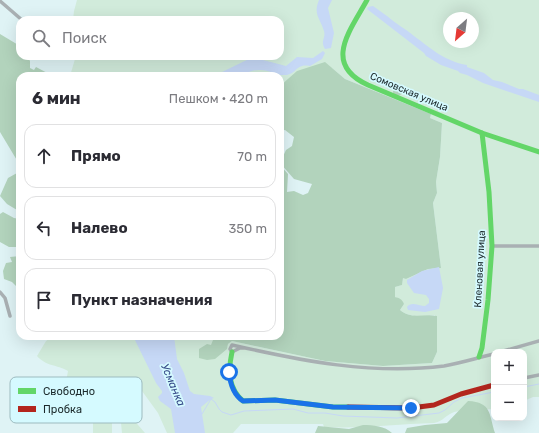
<!DOCTYPE html>
<html lang="ru">
<meta charset="utf-8">
<style>
:root{--surface:#fff;--page:#f7f7f7;--text:#2b2b33;--muted:#7c7c81;--line:#e1e1e2}
body{margin:0;font-family:Rubik,sans-serif;background:var(--page);color:var(--text)}
.controls{position:absolute;right:12px;bottom:12px;display:grid;overflow:hidden;border-radius:8px;box-shadow:0 4px 16px #0002}
.controls button{width:36px;height:36px;display:grid;place-items:center;padding:0;border:0;border-bottom:1px solid var(--line);background:var(--surface);color:var(--text);font:20px sans-serif}
.compass{position:absolute;left:443px;top:12px;width:36px;height:36px;border-radius:50%;background:var(--surface);box-shadow:0 4px 16px #0002;rotate:208deg}
.stop{position:absolute;width:12px;height:12px;margin:-9px;border:3px solid #1a73e8;border-radius:50%;background:#fff}
.stop.end{background:#1a73e8;border-color:#fff;box-shadow:0 1px 4px #0008}
.list{margin:0;padding:0;list-style:none}
h2{display:flex;justify-content:space-between;align-items:center;height:52px;margin:0;padding:0 16px;font-size:17px}
h2 small{font-size:13px;font-weight:400;color:var(--muted)}
.list li{display:grid;grid-template-columns:26px 1fr auto;gap:12px;align-items:center;box-sizing:border-box;height:64px;margin:0 8px 8px;padding:0 8px;border:1px solid var(--line);border-radius:12px}
.list b{display:block;font-size:15px;white-space:nowrap}
.list em{font-size:13px;font-style:normal;color:var(--muted)}
.icon{flex:none;width:22px;height:22px;fill:none;stroke:currentColor;stroke-width:2;stroke-linecap:round;stroke-linejoin:round}
.map{position:relative;flex:none;width:539px;height:433px;overflow:hidden}
.search{position:absolute;background:var(--surface);box-shadow:0 4px 16px #0002;left:16px;top:16px;width:268px;height:44px;display:flex;align-items:center;gap:10px;box-sizing:border-box;padding:0 14px;border-radius:12px;color:var(--muted);font-size:15px}
.panel{position:absolute;background:var(--surface);box-shadow:0 4px 16px #0002;left:16px;top:72px;width:268px;height:268px;border-radius:12px}
.map>svg:first-child{display:block}
.green{fill:#d1ebdb;fill-rule:evenodd}
.forest{fill:#b2d3bc}
.water{fill:#c6d8f6}
.lines{fill:none;stroke-linecap:round;stroke-linejoin:round}
.stream{stroke:#c6d8f6;stroke-width:1}
.street{stroke:#a9b0b3;stroke-width:3.5}
.fast{stroke:#63d668;stroke-width:5}
.jam{stroke:#b3261e;stroke-width:5}
.route{stroke:#1a73e8;stroke-width:5}
.labels{text-anchor:middle;dominant-baseline:central;stroke-width:3.5;stroke-linejoin:round;paint-order:stroke}
.street-label{font-size:10px;fill:#1b292b;stroke:#d5faff}
.water-label{font-size:11px;font-style:italic;fill:#334786;stroke:#d5faff}
.key{fill:#d5faff;stroke:#9dbbbf;stroke-width:1}
.key-label{font-size:11px;fill:#1b292b}
</style>
<div class="map">
<svg width="539" height="433" viewBox="0 0 539 433">
<rect width="100%" height="100%" fill="#dff3f5"/>
<g class="green">
<path d="M77 0H539V397H533L524 401V352H494V409C482 410 460 408 450 414 443 418 443 421 434 423 397 424 361 429 324 427L323 424H241L233 433H167L158 413 142 391 125 394 99 380 84 391 74 389 66 382 68 371C56 364 47 367 37 356L46 341 53 336H222L227 348 228 344 232 341 325 361 383 366 432 363 437 352 435 315C424 316 409 318 400 310L404 304 395 297V287L402 285 403 277 406 279 428 269 441 268 433 203 437 193 436 182 440 157 442 123 430 118 431 114 345 79 332 68 280 86V76H70L75 59 73 56H280V20H73L74 11ZM449 18H473V42H449Z"/>
<polygon points="106,398 112,409 112,433 93,433 93,399"/>
<polygon points="119,403 145,433 122,433"/>
</g>
<g class="forest">
<polygon points="0,34 20,46 20,56 27,56 30,61 30,68 34,70 36,67 53,76 20,76 20,216 17,210 7,204 0,196 8,178 17,173 18,162 0,132"/>
<path d="M325 62 345 79 431 114 430 118 442 123 440 157 436 182 437 193 433 203 441 268 428 269 406 279 403 278 402 285 395 287V297C399 298 402 299 404 304L400 310C411 320 425 313 437 316V352L432 363 383 366 325 361 232 341 228 344 227 349 215 359 207 360 199 358V349L207 344 211 345 213 340 211 336H280V165L288 174 287 192 294 191 303 195 308 193 312 184 294 179 280 163 286 150 292 146 294 137 285 130 280 131V86L297 71Z"/>
<path d="M401 86 404 88C404 92 402 95 397 96L393 93V91Z"/>
<polygon points="3,212 14,218 20,219 20,247 9,247 0,242 0,214"/>
<polygon points="20,256 20,290 12,282 4,279 3,271 6,263 12,262 10,257"/>
<path d="M468 401C492 402 489 415 495 433H405L407 428 425 425 447 423Z"/>
<path d="M363 425C373 425 385 426 392 433H315L318 426 349 429Z"/>
</g>
<g class="water">
<path d="M319 0H332L328 8 334 33 331 48 325 49C320 40 326 39 324 31 320 18 313 14 319 0Z"/>
<path d="M373 6C378 9 382 13 387 16 396 24 406 29 414 36 432 49 444 61 467 65V67L484 73 493 80 502 82 519 89H523L539 95V102L483 83 467 75 460 73 458 71 441 65 426 56 424 53 367 9 368 7Z"/>
<path d="M323 51 325 53 322 59 310 66C295 63 297 75 285 75 277 76 269 70 261 70 251 69 246 75 237 76 231 77 225 76 218 76L222 72 255 56 263 60 286 66 297 57 313 58Z"/>
<path d="M439 267 443 288 439 309 425 312 408 310 407 307C411 301 419 306 425 306L429 303V299L426 295 414 293 407 283V280L422 271Z"/>
<polygon points="133,336 174,336 177,359 184,373 190,391 194,394 210,396 214,398 211,399 201,407 205,433 175,433 171,409 160,401 158,397 162,393 162,391 156,383"/>
</g>
<g class="lines">
<g class="stream">
<polyline points="524,387 539,384"/>
<polyline points="202,414 211,399 215,402 219,409 222,412 231,415 244,411 293,409 308,413 325,413 343,416 397,418 439,413 445,410 454,402 462,398 494,392"/>
</g>
<g class="street">
<polyline points="0,1 22,20"/>
<polyline points="492,246 539,246"/>
<polyline points="0,292 5,298 10,316"/>
<path d="M245 348H240L232 352 230 349 232 345C302 361 372 375 444 366 461 363 477 358 494 354"/>
<polyline points="500,352 539,341"/>
<polyline points="524,378 539,375"/>
</g>
<g class="fast">
<path d="M367 0C350 31 322 64 368 85L482 133 539 152"/>
<path d="M232 352C228 370 228 388 243 401L275 400 333 407H348"/>
<polyline points="479,357 482,348 488,300 492,246 489,192 482,133"/>
</g>
<polyline class="jam" points="348,407 411,408 434,405 461,394 494,385"/>
</g>
<g class="lines">
<path class="route" d="M229 372C230 383 234 395 243 401L275 400 333 407 411 408"/>
</g>
<g class="labels">
<g class="street-label">
<text transform="translate(409 92) rotate(23)">Сомовская улица</text>
<text transform="translate(480 269) rotate(-87)">Кленовая улица</text>
</g>
<g class="water-label">
<text transform="translate(173 385) rotate(67)">Усманка</text>
</g>
</g>
<rect x="10" y="377" width="132" height="46" rx="6" class="key"/>
<rect x="18" y="388" width="18" height="6" fill="#63d668"/>
<rect x="18" y="406" width="18" height="6" fill="#b3261e"/>
<g class="key-label">
<text x="43" y="395">Свободно</text>
<text x="43" y="413">Пробка</text>
</g>
</svg>
<div class="controls">
<button>+</button>
<button>−</button>
</div>
<svg class="compass" viewBox="-18 -18 36 36"><path d="M0-13l5 13h-10z" fill="#e53935"/><path d="M0 13l5-13h-10z" fill="#7c7c81"/></svg>
<div class="stop" style="left:229px;top:372px"></div>
<div class="stop end" style="left:411px;top:408px"></div>
<div class="search"><svg class="icon" aria-label="search" viewBox="0 0 24 24"><circle cx="10" cy="10" r="6"/><path d="M15 15l6 6"/></svg>Поиск</div>
<section class="panel">
<h2>6 мин<small>Пешком · 420 m</small></h2>
<ul class="list">
<li><svg class="icon" aria-label="ahead" viewBox="0 0 24 24"><path d="M12 20V5M6 11l6-6 6 6"/></svg><div><b>Прямо</b></div><em>70 m</em></li>
<li><svg class="icon" aria-label="left" viewBox="0 0 24 24"><path d="M17 20v-9H6M10 6l-5 5 5 5"/></svg><div><b>Налево</b></div><em>350 m</em></li>
<li><svg class="icon" aria-label="arrive" viewBox="0 0 24 24"><path d="M6 21V4h12l-3 4 3 4H6"/></svg><div><b>Пункт назначения</b></div></li>
</ul>
</section>
</div>
